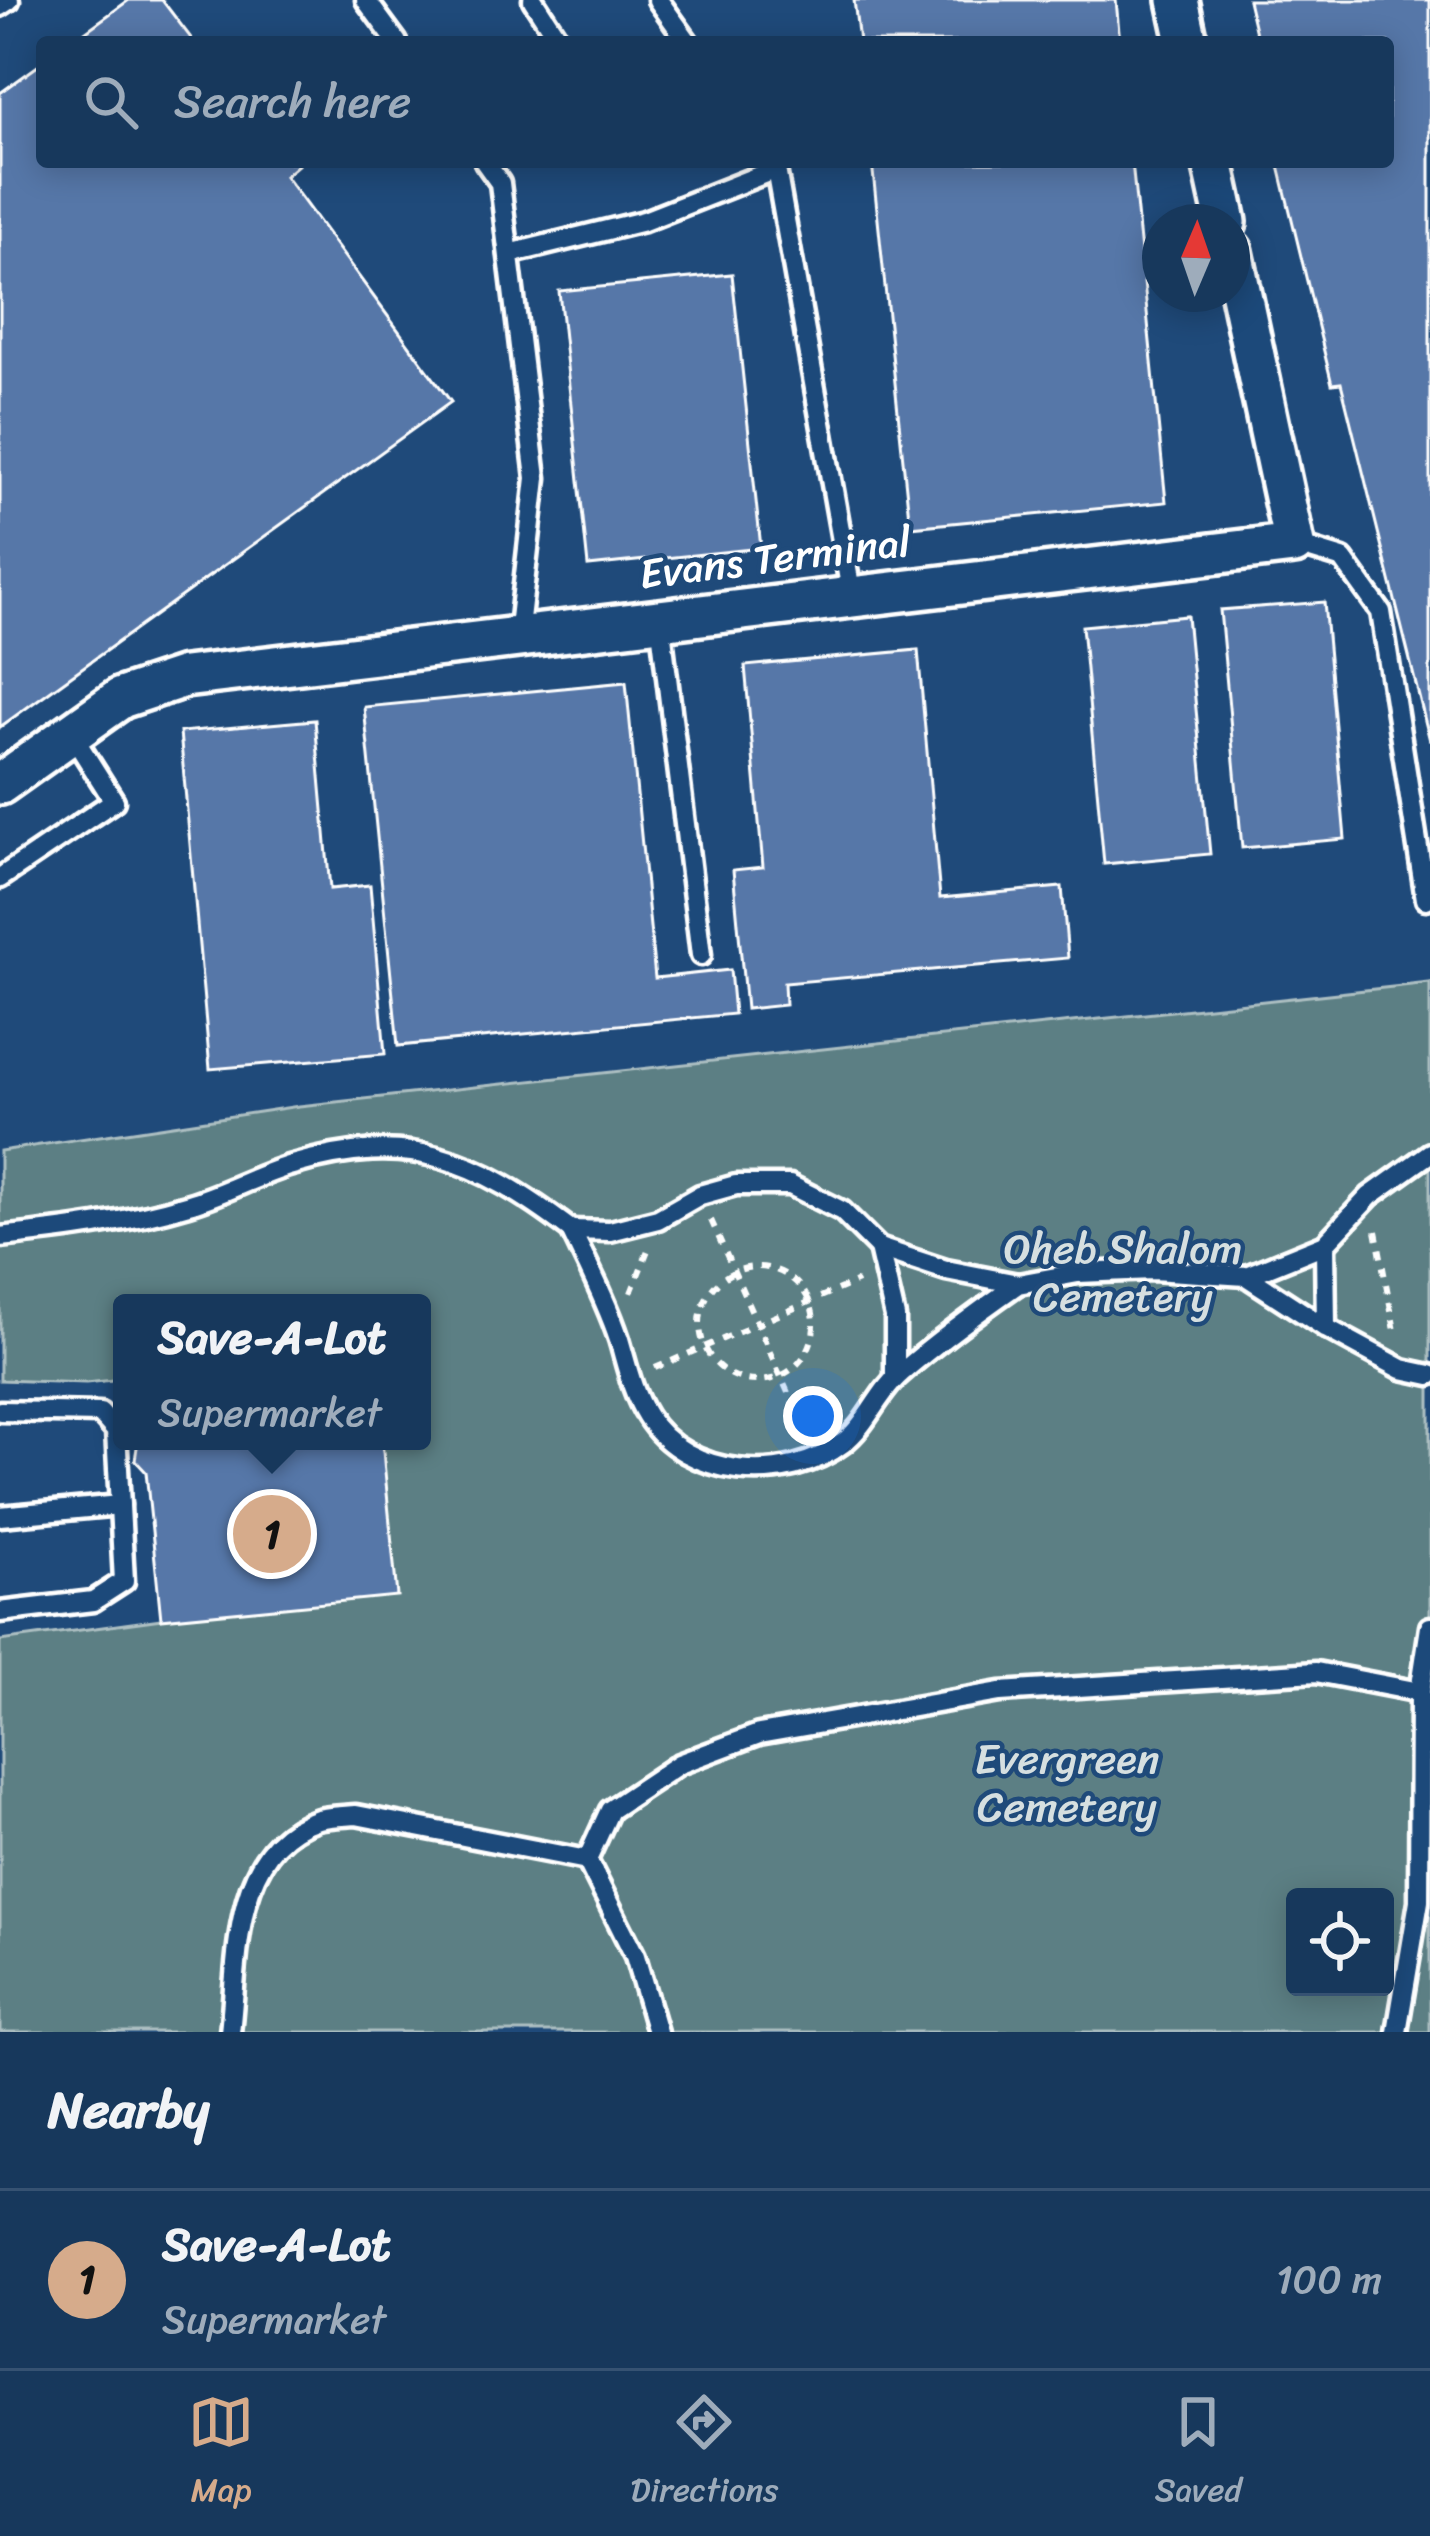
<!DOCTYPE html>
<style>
:root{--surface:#17385c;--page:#244365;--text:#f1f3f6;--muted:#9eacbb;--line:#365272;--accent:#d6ab8b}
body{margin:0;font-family:Sriracha,sans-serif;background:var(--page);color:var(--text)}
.controls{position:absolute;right:36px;bottom:36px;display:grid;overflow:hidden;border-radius:12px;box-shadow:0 6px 30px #0003}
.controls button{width:108px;height:108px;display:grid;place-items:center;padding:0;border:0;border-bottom:3px solid var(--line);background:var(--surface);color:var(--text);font:60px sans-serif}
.compass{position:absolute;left:1142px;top:204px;width:108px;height:108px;border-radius:50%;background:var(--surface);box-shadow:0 6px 30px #0003;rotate:2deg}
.you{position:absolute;left:813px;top:1416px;width:42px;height:42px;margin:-30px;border:9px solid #fff;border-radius:50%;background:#1a73e8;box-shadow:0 0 0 18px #1a73e833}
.badge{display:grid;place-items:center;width:78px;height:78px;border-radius:50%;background:var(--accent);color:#111;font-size:39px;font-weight:700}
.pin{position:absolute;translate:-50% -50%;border:6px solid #fff;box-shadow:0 3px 12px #0006}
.popup{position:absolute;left:113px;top:1294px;width:318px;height:156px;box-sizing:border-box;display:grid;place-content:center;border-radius:12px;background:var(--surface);filter:drop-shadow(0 3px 9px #0005);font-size:39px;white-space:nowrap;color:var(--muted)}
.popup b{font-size:45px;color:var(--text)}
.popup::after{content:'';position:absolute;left:50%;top:100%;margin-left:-24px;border:24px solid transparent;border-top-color:var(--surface)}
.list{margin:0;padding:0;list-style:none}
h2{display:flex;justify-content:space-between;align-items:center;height:156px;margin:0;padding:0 48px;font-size:51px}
h2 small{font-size:39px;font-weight:400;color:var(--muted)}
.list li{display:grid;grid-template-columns:78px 1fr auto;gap:36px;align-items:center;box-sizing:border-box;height:180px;padding:0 48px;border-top:3px solid var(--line)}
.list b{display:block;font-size:45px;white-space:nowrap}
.list p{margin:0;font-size:39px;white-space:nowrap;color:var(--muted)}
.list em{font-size:39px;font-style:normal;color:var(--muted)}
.icon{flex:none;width:66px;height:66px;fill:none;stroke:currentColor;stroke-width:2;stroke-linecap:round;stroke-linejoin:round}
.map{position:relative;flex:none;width:1430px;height:2032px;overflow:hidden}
.search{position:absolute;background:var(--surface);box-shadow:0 6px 30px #0003;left:36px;right:36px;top:36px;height:132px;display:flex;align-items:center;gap:30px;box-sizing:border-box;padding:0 42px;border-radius:12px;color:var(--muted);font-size:45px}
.sheet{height:336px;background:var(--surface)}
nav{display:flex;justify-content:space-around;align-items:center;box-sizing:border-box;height:168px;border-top:3px solid var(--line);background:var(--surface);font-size:33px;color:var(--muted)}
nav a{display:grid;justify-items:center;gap:6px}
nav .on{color:var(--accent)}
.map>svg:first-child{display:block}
.green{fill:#5b7f84;stroke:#adbfc2;stroke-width:3;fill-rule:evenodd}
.building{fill:#5777a8;stroke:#fff;stroke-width:3}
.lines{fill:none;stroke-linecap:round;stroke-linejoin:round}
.service-casing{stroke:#fff;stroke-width:27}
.minor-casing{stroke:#fff;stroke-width:48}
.path{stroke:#fff;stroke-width:6;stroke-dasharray:9 9;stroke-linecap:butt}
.service{stroke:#1f4a7a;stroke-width:18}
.minor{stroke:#1f4a7a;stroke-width:39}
.labels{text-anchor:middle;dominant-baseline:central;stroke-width:9;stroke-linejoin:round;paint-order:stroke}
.street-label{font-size:42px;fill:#fff;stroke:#1f4a7a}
.park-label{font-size:42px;fill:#d6dfe0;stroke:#1f4a7a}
</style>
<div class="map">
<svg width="1430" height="2032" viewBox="0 0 1430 2032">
<rect width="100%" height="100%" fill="#1f4a7a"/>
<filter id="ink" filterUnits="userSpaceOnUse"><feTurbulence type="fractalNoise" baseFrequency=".00833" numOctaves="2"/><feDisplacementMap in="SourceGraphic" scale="24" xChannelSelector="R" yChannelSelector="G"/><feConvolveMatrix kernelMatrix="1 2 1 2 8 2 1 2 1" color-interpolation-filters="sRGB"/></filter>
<g filter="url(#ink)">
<path class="green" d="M1430 983V2032H0V1641L161 1619 382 1441H422V1303H122V1379L86 1383 0 1380V1151L299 1106ZM1295 1897H1385V1987H1295Z"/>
<g class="building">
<polygon points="129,0 162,0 194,42 71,42"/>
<polygon points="854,0 1116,0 1120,42 859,42"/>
<polygon points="1248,0 1430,0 1430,741 1341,383 1332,384 1278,162 1388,162 1388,42 1258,42"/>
<polygon points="42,63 42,162 295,162 298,165 285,176 451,402 0,727 0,93"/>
<polygon points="872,162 1132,162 1166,502 910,527"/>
<polygon points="732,274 761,548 588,566 559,291"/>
<polygon points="1324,602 1345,839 1242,848 1220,610"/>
<polygon points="1187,616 1210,854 1104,864 1082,626"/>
<polygon points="918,650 940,898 1062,887 1068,958 784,983 785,1005 746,1009 733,870 763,867 745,666"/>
<polygon points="626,682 655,978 730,970 734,1014 398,1046 364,707"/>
<polygon points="315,720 330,889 370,885 385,1054 210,1069 180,732"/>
<polygon points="138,1441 382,1441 397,1596 161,1619 146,1472 135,1460"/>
</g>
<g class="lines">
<defs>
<g id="service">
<polyline points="366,0 397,42"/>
<polyline points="533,0 560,42"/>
<polyline points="658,0 688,42"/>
<polyline points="0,6 9,0"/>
<polyline points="485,162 500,183 536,478 518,637"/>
<polyline points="509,254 644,221 776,169 852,597"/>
<polyline points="1294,544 1343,559 1381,612 1426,899"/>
<polyline points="660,620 701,955"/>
<polyline points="0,878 114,801 71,733"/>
<path d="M0 1237C65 1230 126 1223 189 1204 224 1194 257 1175 292 1165 410 1130 477 1159 571 1230"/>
<polyline points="1325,1244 1326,1328"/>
<polyline points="879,1248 895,1317 895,1378"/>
<polyline points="1246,1276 1325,1244 1370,1196 1430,1153"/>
<path d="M1018 1284C978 1312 938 1341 901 1373 878 1392 868 1424 843 1443 787 1486 686 1479 647 1416 632 1392 627 1366 619 1339 607 1302 588 1266 571 1230L610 1231 658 1219 700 1195 736 1185H790L842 1211 879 1248 946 1270 1018 1284 1078 1273 1153 1270 1246 1276 1326 1328 1402 1369 1430 1375"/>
<polyline points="0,1411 100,1413 116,1431 124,1581 93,1601 0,1612"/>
<polyline points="0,1516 120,1505"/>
<path d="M230 2032C239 1958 231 1847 318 1819 330 1816 344 1816 356 1815L587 1860"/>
<polyline points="657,2032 635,1956 587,1860 610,1810 679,1764 759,1734 1000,1692 1316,1672 1420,1692"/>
<polyline points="1397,2032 1419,1901 1420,1692 1430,1627"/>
</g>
<g id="minor">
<polyline points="1178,0 1187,42"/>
<polyline points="1213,162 1226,222"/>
<polyline points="0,784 121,698 184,677 1294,544 1232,252"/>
</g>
</defs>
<use href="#service" class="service-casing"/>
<use href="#minor" class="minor-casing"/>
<g class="path">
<polyline points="711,1220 806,1433"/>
<polyline points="1376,1231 1396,1336"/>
<circle cx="757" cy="1324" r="57"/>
<polyline points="631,1293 648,1250"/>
<polyline points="655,1368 858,1281"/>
</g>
<use href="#service" class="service"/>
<use href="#minor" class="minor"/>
</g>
</g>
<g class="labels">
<g class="street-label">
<text transform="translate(775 558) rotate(-7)">Evans Terminal</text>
</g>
<g class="park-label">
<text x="1123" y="1249">Oheb Shalom<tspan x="1123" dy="48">Cemetery</tspan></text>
<text x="1067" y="1759">Evergreen<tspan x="1067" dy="48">Cemetery</tspan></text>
</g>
</g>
</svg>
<div class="controls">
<button><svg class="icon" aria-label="locate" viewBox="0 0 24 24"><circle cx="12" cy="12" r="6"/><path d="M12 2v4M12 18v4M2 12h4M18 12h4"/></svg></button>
</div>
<svg class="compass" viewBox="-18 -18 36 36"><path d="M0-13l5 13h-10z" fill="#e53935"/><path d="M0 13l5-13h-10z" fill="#9eacbb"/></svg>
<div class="you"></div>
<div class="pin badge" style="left:272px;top:1534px">1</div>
<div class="popup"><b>Save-A-Lot</b>Supermarket</div>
<div class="search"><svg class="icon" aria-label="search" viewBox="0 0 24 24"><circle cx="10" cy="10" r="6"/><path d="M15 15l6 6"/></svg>Search here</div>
</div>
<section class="sheet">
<h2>Nearby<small></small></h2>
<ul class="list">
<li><span class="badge">1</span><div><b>Save-A-Lot</b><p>Supermarket</p></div><em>100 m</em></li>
</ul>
</section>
<nav>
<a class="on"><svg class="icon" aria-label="map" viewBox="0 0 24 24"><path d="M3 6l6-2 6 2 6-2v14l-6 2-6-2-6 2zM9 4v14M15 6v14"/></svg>Map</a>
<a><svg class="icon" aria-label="directions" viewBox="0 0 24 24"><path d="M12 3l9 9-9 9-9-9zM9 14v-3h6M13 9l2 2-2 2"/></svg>Directions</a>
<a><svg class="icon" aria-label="saved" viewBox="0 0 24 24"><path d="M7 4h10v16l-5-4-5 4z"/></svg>Saved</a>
</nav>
